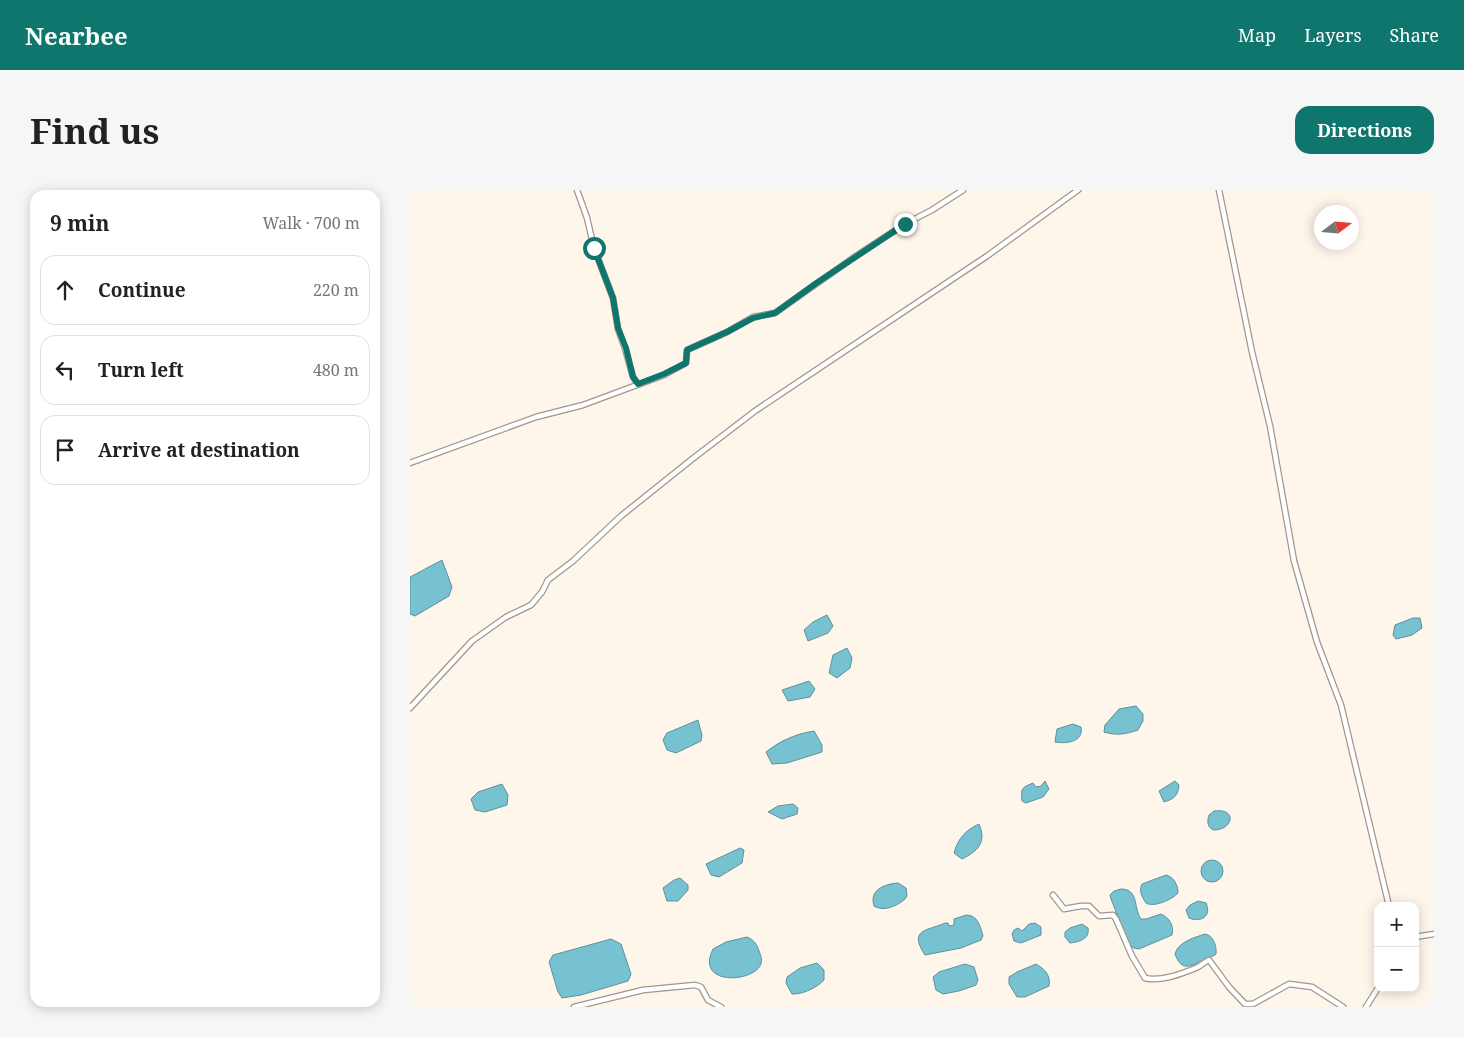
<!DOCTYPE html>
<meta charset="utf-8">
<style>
:root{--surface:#fff;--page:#f6f6f6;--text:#222;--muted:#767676;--line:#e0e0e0;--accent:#0f766e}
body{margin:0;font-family:"Noto Serif",serif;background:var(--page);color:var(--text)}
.controls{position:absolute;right:15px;bottom:15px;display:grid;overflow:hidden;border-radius:10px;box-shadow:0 2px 12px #0003}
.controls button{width:45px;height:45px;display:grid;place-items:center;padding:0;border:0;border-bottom:1px solid var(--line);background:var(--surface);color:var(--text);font:25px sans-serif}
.compass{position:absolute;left:904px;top:15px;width:45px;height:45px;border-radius:50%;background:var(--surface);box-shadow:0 2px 12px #0003;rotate:74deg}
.stop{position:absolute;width:15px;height:15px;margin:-11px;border:4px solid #0f766e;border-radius:50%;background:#fff}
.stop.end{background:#0f766e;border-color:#fff;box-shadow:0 1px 5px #0008}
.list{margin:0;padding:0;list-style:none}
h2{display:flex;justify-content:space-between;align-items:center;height:65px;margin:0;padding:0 20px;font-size:21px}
h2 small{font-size:16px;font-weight:400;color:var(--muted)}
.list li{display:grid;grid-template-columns:32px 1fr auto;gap:15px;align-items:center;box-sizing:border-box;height:70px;margin:0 10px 10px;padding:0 10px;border:1px solid var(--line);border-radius:15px}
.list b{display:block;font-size:19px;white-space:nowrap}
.list em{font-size:16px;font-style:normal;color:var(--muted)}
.icon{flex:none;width:28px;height:28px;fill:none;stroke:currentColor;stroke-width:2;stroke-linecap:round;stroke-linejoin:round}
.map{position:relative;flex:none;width:1024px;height:817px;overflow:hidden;border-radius:15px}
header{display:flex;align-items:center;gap:30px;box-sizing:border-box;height:70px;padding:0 25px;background:var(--accent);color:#fff}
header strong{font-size:24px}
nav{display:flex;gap:28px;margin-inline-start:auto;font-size:18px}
.intro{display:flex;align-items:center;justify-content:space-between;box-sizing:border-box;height:120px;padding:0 30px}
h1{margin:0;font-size:35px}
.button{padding:12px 22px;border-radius:15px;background:var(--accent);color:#fff;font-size:18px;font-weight:700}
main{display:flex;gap:30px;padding:0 30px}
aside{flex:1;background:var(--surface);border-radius:15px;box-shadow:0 2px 12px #0003}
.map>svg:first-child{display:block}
.water{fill:#77c2d1;stroke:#5e919b}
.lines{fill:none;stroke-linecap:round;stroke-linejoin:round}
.minor-casing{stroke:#9f988d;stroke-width:7}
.minor{stroke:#fff;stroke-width:4.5}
.route{stroke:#0f766e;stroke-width:6}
</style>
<header>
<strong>Nearbee</strong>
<nav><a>Map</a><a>Layers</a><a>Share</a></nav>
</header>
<div class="intro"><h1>Find us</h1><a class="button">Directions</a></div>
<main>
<aside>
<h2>9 min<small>Walk · 700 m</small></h2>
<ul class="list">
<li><svg class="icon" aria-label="ahead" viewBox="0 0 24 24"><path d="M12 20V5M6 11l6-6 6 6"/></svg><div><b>Continue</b></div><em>220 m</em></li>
<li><svg class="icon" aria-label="left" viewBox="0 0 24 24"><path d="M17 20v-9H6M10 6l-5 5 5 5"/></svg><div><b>Turn left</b></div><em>480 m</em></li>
<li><svg class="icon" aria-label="arrive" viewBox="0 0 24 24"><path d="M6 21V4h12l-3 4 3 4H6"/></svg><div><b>Arrive at destination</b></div></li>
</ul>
</aside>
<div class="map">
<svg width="1024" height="817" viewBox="0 0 1024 817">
<rect width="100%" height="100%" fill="#fef6eb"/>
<g class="water">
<polygon points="32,370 42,397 39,406 5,426 0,424 0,387"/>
<polygon points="417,425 423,436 418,443 398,451 394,440 403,432"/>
<polygon points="1003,428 1010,428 1012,438 1002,445 986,449 983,445 985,435"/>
<polygon points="437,458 442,468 440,478 427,488 419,483 423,465"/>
<polygon points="399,491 405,499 400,507 378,511 372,500"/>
<path d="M726 516 733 524V531L728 540C716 544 707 546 694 542L695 535 709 519Z"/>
<polygon points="288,530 292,545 291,551 266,563 257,560 253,550 257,543"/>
<path d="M663 534 671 537C674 552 656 554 645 552L647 539Z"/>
<path d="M404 541 412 555V562L377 573 362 574 356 562C371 550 386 544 404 541Z"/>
<path d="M635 591 639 599 633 607 616 613 612 611C611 598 611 598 623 593L626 597 631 596Z"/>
<path d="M765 591 769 595C768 606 764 609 754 612L749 601Z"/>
<polygon points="92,594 98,605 97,615 75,622 65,620 61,609 68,602"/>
<polygon points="383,614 388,618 387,624 372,629 358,622 368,616"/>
<path d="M804 621C828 618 823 640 804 640 797 638 797 631 799 625Z"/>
<path d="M569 634C577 652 568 661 552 669L544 663C548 648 556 640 569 634Z"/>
<polygon points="330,658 334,660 332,673 309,687 301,685 296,674"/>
<circle cx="802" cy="681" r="11"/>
<path d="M756 685C764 687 768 695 768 703 763 709 744 718 736 713 735 712 733 708 732 706 730 701 730 699 732 694Z"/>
<polygon points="270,688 278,695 278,700 268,711 257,711 253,698 264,690"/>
<path d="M488 693 496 698 497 706 495 709C487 716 474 722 464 716 459 700 474 694 488 693Z"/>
<path d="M711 699C729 699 723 717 731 729H736L751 724C760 728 764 736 762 745L729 759 724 758 719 755 701 709 700 705 704 701Z"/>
<path d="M788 711 796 713C802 726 791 733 779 728L776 720 780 715Z"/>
<path d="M556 725C568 725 570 736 573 746L571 750 551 758 515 765C498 739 517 741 535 733H538L539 736 544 735V729Z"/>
<polygon points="625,733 631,737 631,745 611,753 604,751 602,744 604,740 608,738 612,741 619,734"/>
<path d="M672 734 678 738C680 749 669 752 660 753L655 747V742L660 738Z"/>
<path d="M795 744C803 745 807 756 806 764 802 767 796 769 791 771 778 778 771 780 765 764 768 752 783 748 795 744Z"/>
<path d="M337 747C344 750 347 754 349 761 351 766 353 771 350 776 340 793 285 795 303 759L316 752Z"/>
<polygon points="201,749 211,754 221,784 218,791 171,805 152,808 148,802 139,772 143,765"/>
<path d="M407 773 414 780V790C408 797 392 805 382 804L376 793 377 787 390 778Z"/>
<polygon points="555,774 564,777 568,790 566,795 549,801 533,804 526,800 523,787 529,782"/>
<path d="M626 774C635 779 641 786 639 796L615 807H607L599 794V787L607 782Z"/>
</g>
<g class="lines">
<defs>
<g id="minor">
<polyline points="167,0 177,28 184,58 203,108 208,139 215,158 223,187 228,194"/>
<polyline points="809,0 842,162 860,236 884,371 907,452 931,515 979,716"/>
<polyline points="0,273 126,227 173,215 254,185 276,173 277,160 317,142 343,127 365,123 443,68 495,34 522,20 553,0"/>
<polyline points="0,518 62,451 96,427 121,415 132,402 138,390 163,371 211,326 281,270 345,221 577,66 668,0"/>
<path d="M643 705 654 719 671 716H679L689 726 703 725 706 729 722 766 735 788C750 792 771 784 786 778 791 776 794 772 799 770L819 797 835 814H843L879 794 902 797 933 817"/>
<polyline points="1005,747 1024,744"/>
<polyline points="164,817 233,800 285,795 291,797 298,810 311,817"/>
<polyline points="956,817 968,798"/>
</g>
</defs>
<use href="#minor" class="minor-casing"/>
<use href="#minor" class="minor"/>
</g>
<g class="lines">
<polyline class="route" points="184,58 203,108 208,138 216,158 223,187 228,194 254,184 276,173 277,160 317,142 343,128 365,123 405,94 495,34"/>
</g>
</svg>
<div class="controls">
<button>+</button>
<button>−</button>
</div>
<svg class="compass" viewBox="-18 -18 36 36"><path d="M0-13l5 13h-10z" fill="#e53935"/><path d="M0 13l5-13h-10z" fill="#767676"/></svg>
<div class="stop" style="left:184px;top:58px"></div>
<div class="stop end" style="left:495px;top:34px"></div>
</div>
</main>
